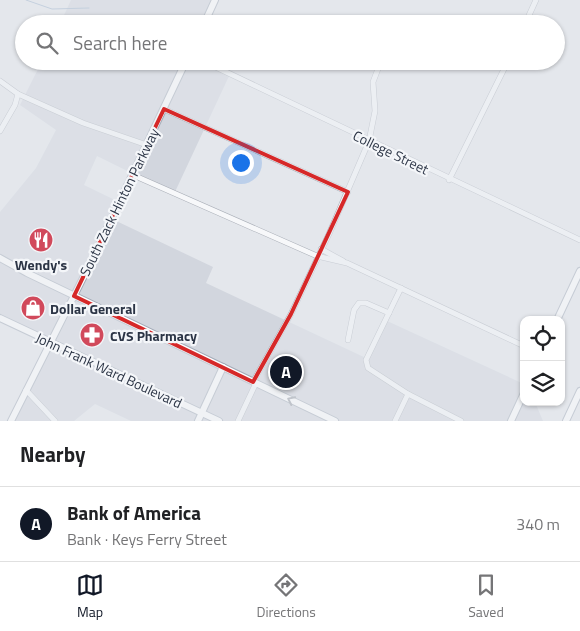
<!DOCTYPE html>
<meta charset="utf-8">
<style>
:root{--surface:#fff;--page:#f6f6f6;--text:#202124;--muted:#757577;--line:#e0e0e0;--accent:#111827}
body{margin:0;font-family:"Titillium Web",sans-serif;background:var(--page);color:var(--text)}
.controls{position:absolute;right:15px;bottom:15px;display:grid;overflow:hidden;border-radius:10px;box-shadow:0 1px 4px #0004}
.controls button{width:45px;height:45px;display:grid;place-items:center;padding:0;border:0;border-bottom:1px solid var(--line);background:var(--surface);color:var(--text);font:25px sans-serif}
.you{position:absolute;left:240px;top:162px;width:18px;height:18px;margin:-12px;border:4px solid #fff;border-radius:50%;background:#1a73e8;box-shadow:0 0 0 8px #1a73e833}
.badge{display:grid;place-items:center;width:32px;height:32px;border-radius:50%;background:var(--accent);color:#fff;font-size:16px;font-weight:700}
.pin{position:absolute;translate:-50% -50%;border:2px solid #fff;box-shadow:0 1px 5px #0006}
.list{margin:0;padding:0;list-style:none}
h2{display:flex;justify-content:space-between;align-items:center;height:65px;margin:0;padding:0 20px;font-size:21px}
h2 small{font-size:16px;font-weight:400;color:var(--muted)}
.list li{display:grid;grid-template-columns:32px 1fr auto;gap:15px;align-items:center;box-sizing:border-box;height:75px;padding:0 20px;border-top:1px solid var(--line)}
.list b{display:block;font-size:19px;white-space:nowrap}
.list p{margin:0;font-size:16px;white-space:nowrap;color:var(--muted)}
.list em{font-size:16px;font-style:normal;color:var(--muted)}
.icon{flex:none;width:28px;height:28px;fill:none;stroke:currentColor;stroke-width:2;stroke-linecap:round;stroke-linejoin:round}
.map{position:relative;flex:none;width:580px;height:421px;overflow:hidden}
.search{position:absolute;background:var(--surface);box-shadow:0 1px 4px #0004;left:15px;right:15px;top:15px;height:55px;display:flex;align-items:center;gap:12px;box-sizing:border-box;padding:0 18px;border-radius:28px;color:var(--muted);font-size:19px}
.sheet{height:140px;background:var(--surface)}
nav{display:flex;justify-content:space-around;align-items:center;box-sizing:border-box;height:70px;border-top:1px solid var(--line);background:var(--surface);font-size:14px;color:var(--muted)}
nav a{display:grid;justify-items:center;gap:2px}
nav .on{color:var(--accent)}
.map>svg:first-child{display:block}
.built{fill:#d2d6de}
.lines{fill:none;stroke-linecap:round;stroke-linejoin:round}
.stream{stroke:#9fb4cc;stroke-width:1}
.minor-casing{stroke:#a9aeb7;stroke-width:6}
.major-casing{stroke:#a3abb8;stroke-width:8}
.minor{stroke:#f7f8fa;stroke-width:5}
.major{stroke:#fff;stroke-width:6}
.oneway{stroke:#959aa2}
.marked{fill:none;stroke:#d62828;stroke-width:4;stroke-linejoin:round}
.labels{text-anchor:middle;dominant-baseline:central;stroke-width:4.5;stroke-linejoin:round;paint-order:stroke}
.street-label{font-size:14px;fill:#2b3445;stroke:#f4f6f9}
.poi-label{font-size:14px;font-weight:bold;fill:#2b3445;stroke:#f4f6f9;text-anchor:start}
</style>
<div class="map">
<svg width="580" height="421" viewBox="0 0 580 421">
<rect width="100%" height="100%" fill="#e4e7ec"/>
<g class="built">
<polygon points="71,0 218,0 207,24 60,24"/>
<polygon points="42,61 201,61 230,74 174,194 97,156 84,185 117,201 110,218 213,267 206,283 366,358 385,320 524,384 524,402 535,402 543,421 131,421 95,404 74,421 11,421 50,344 0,322 0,212 36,168 56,130 20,105"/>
</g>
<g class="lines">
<polyline class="stream" points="26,0 52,9 89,8"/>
<defs>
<g id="minor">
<polyline points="525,24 536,0"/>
<polyline points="203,61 580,240"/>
<polyline points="0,81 18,94 15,105 0,131"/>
<polyline points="18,94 83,123 147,145"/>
<polyline points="164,109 348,192"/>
<polyline points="133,175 317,256 347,263 524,346"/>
<polyline points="449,180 508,61"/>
<polyline points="321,249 343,261"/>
<polyline points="401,288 366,360 368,368 408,394 461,421"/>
<polyline points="348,340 354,310 359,303 366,303 389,313"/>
<polyline points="253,382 291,314 329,234 369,141 375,111 373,82 381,61"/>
<polyline points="26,390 55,421"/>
<polyline points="238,421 256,383"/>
<polyline points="395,421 408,394"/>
</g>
<g id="major">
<polyline points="204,24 215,0"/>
<polyline points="0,258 27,273 335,421"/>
<polyline points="0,318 219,421"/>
<polyline points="557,320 580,271"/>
<polyline points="11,421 89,266 186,61"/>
<polyline points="198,421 223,367"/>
<polyline points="511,421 524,393"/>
<polyline points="566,421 580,391"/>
</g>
</defs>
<use href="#minor" class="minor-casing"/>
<use href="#major" class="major-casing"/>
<use href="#minor" class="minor"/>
<use href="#major" class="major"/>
</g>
<defs><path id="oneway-chevron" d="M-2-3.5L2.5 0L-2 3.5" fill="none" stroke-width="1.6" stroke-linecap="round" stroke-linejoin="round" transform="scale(1.25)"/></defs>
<use class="oneway" href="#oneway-chevron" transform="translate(291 400) rotate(-154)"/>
<path d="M0 0H580V421H0ZM164 109 348 192 291 314 253 382 74 296Z" fill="#e4e7ec" fill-opacity=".55" fill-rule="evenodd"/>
<path class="marked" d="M164 109 348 192 291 314 253 382 74 296Z"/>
<defs>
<symbol id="restaurant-disc" viewBox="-11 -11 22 22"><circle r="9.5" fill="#d1495b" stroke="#f4f6f9"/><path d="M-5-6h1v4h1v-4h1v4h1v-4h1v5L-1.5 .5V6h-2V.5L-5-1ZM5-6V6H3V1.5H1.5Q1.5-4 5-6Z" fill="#fff"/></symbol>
<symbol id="shop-disc" viewBox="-11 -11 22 22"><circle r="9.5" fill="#d1495b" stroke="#f4f6f9"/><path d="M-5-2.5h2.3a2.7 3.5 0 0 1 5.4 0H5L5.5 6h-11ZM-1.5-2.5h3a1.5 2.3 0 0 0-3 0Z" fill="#fff"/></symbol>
<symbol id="pharmacy-disc" viewBox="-11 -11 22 22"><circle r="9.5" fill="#d1495b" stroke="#f4f6f9"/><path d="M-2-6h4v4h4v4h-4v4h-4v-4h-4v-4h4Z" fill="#fff"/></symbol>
</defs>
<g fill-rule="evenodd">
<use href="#restaurant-disc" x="27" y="226" width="28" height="28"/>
<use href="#shop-disc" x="19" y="294" width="28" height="28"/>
<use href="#pharmacy-disc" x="78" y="321" width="28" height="28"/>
</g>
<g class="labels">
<g class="street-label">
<text transform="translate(391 152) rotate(26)">College Street</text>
<text transform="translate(119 202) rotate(-64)">South Zack Hinton Parkway</text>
<text transform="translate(109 370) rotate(25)">John Frank Ward Boulevard</text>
</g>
<g class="poi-label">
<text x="41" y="264" text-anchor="middle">Wendy's</text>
<text x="50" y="308">Dollar General</text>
<text x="110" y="335">CVS Pharmacy</text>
</g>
</g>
</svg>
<div class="controls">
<button><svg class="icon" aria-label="locate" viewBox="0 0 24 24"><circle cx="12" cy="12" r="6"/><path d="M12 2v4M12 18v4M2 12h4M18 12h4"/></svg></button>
<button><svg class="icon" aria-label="layers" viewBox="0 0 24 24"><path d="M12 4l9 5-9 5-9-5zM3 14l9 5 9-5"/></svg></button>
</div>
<div class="you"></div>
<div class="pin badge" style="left:286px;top:372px">A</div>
<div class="search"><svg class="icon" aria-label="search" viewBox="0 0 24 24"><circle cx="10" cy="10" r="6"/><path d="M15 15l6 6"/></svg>Search here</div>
</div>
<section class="sheet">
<h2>Nearby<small></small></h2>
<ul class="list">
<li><span class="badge">A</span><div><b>Bank of America</b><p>Bank · Keys Ferry Street</p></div><em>340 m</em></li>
</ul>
</section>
<nav>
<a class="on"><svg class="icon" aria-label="map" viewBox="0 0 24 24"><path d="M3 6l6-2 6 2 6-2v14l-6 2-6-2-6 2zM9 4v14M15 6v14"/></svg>Map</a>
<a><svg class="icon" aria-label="directions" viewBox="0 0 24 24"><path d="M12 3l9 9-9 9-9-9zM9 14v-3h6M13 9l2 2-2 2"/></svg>Directions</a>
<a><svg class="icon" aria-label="saved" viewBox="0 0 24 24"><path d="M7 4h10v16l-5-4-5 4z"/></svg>Saved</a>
</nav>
